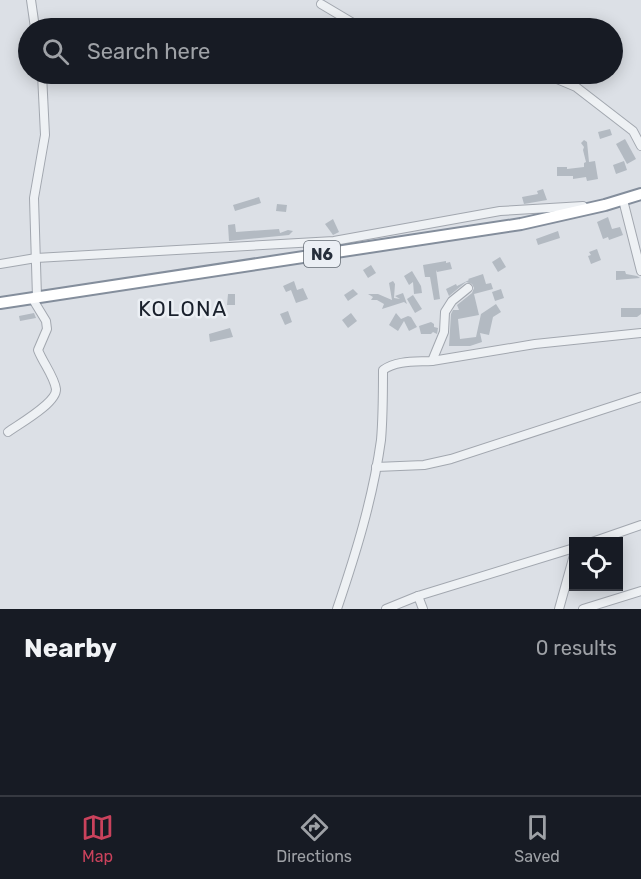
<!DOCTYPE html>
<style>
:root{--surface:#171b24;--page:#242831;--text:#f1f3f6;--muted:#9ea1a6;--line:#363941;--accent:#ca425c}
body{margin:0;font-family:Rubik,sans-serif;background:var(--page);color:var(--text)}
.controls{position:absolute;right:18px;bottom:18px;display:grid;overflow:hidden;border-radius:0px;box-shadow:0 3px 15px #0003}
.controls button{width:54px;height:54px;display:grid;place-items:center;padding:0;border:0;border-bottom:2px solid var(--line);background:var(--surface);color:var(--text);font:30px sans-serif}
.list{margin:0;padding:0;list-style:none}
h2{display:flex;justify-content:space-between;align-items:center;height:78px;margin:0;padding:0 24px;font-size:26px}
h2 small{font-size:20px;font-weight:400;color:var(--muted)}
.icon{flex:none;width:33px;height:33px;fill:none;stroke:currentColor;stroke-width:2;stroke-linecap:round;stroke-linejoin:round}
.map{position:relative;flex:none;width:641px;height:609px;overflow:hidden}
.search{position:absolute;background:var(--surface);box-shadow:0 3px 15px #0003;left:18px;right:18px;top:18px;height:66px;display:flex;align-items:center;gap:15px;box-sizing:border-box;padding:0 21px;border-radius:33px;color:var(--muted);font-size:22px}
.sheet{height:186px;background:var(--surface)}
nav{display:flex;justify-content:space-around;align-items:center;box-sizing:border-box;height:84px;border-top:2px solid var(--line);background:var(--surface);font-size:16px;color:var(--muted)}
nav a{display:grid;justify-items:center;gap:3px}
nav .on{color:var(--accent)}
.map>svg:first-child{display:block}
.building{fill:#b3bac2}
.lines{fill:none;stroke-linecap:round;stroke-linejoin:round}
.minor-casing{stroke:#a2a7af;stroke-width:10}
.highway-casing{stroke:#848e9c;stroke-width:14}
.minor{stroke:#eef1f4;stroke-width:8}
.highway{stroke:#fff;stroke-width:10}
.labels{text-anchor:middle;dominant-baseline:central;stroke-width:5;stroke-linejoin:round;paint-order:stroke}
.shield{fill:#ebeff4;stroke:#616972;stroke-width:1.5}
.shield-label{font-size:16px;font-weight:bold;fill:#262f3b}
.quarter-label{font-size:21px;letter-spacing:1.5px;fill:#19202c;stroke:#ebeff4}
</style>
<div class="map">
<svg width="641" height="609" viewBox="0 0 641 609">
<rect width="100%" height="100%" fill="#dce0e6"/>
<g class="building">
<polygon points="610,129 612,135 600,139 598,132"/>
<polygon points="625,139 636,159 627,164 616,144"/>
<polygon points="584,140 587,142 589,162 595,161 598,179 587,181 586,177 573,179 573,176 557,176 557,167 567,167 567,169 584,167 584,163 586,162 583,150 584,147 581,143"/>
<polygon points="624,161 627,170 616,174 613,165"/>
<polygon points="543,189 547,200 524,204 522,197 538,194 537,191"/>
<polygon points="259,197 261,203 235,211 233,205"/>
<polygon points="277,204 287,205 286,212 276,211"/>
<polygon points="608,217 612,229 620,227 623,235 609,240 608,237 603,239 597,222"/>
<polygon points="333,219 339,232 333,235 325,224"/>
<polygon points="235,224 236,232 279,229 280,233 288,230 293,231 289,235 229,241 228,225"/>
<polygon points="558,231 560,238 538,245 536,239"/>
<polygon points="597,249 601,260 591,264 588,256 591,255 589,252"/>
<polygon points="500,257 506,267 498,272 492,262"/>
<polygon points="446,261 446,263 450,262 452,269 437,272 436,270 440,299 434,300 430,277 425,277 423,265"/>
<polygon points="371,265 376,273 368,278 363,270"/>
<polygon points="412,271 421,286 422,293 414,294 413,282 409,285 404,276"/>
<polygon points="616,271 625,271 626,274 637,276 640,278 616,280"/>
<polygon points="483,274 486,284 491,283 493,289 474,294 479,315 458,319 460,339 476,337 481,314 496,304 501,312 493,317 489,335 480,333 482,342 470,346 449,346 451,314 453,310 459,310 457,305 472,293 474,288 472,284 466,282 449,296 446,289 456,284 457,286 469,280 468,279"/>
<polygon points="294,281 297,290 303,288 308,299 296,303 291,290 286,292 283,286"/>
<polygon points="393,281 395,284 394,298 400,299 395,296 403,293 407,304 404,302 382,309 384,304 377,300 371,300 373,297 368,294 378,294 392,300 389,283"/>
<polygon points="353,289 358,294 348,301 344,295"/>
<polygon points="501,289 504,298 495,301 492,292"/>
<polygon points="228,294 235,294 235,305 227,305"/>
<polygon points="413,295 422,309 415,313 407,299"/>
<polygon points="621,308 641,308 641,314 637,317 621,317"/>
<polygon points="288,311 292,322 285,325 280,314"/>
<polygon points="34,313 36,318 20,321 19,316"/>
<polygon points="351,313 357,321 348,328 342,320"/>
<polygon points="396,313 401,319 408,316 411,317 417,327 409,331 404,321 398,331 389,325"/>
<polygon points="431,322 434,324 434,327 438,328 437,334 433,332 431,334 421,334 419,326"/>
<polygon points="230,328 233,337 210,342 209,334"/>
</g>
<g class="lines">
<defs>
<g id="minor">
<polyline points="31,0 35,28"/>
<polyline points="321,4 353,23 383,28"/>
<polyline points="545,74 576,87 633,131 641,146"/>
<polyline points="623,200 641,271"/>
<polyline points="0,264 36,258 334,241 500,211 583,206"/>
<polyline points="37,297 34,198 45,135 42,74"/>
<polyline points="432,361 535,344 641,333"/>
<path d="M8 432C19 424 57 403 56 389 54 376 43 363 38 350L47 329 46 321 32 298"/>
<polyline points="376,467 424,465 451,459 641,397"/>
<polyline points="592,542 641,525"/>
<polyline points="418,596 423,609"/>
<path d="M337 609C356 553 373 498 381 440 383 417 383 393 383 370 397 360 416 362 432 361L444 332 445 312 452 301 468 288"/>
<polyline points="386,609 418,596 574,548"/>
<polyline points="559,609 574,555"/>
<polyline points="583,609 641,591"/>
</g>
<polyline id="highway" points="0,303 521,224 605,205 641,194"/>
</defs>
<use href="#minor" class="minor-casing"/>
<use href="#highway" class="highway-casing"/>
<use href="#minor" class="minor"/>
<use href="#highway" class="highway"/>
</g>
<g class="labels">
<rect class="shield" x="304" y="241" width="36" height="26" rx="4.5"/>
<g class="shield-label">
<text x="322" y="254">N6</text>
</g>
<g class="quarter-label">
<text x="183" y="308">KOLONA</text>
</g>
</g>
</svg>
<div class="controls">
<button><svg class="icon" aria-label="locate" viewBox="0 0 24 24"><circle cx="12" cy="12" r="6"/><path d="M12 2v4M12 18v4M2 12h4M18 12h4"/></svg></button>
</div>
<div class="search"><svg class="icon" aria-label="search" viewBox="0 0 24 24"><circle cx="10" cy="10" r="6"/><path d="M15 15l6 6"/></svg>Search here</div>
</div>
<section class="sheet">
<h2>Nearby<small>0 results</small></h2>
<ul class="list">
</ul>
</section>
<nav>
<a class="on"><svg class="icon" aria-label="map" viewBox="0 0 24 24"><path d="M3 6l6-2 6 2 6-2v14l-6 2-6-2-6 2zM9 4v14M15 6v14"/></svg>Map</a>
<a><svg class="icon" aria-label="directions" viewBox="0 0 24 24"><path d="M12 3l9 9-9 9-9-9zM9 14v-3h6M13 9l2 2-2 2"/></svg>Directions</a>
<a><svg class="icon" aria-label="saved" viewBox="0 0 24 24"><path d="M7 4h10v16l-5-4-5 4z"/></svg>Saved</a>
</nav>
